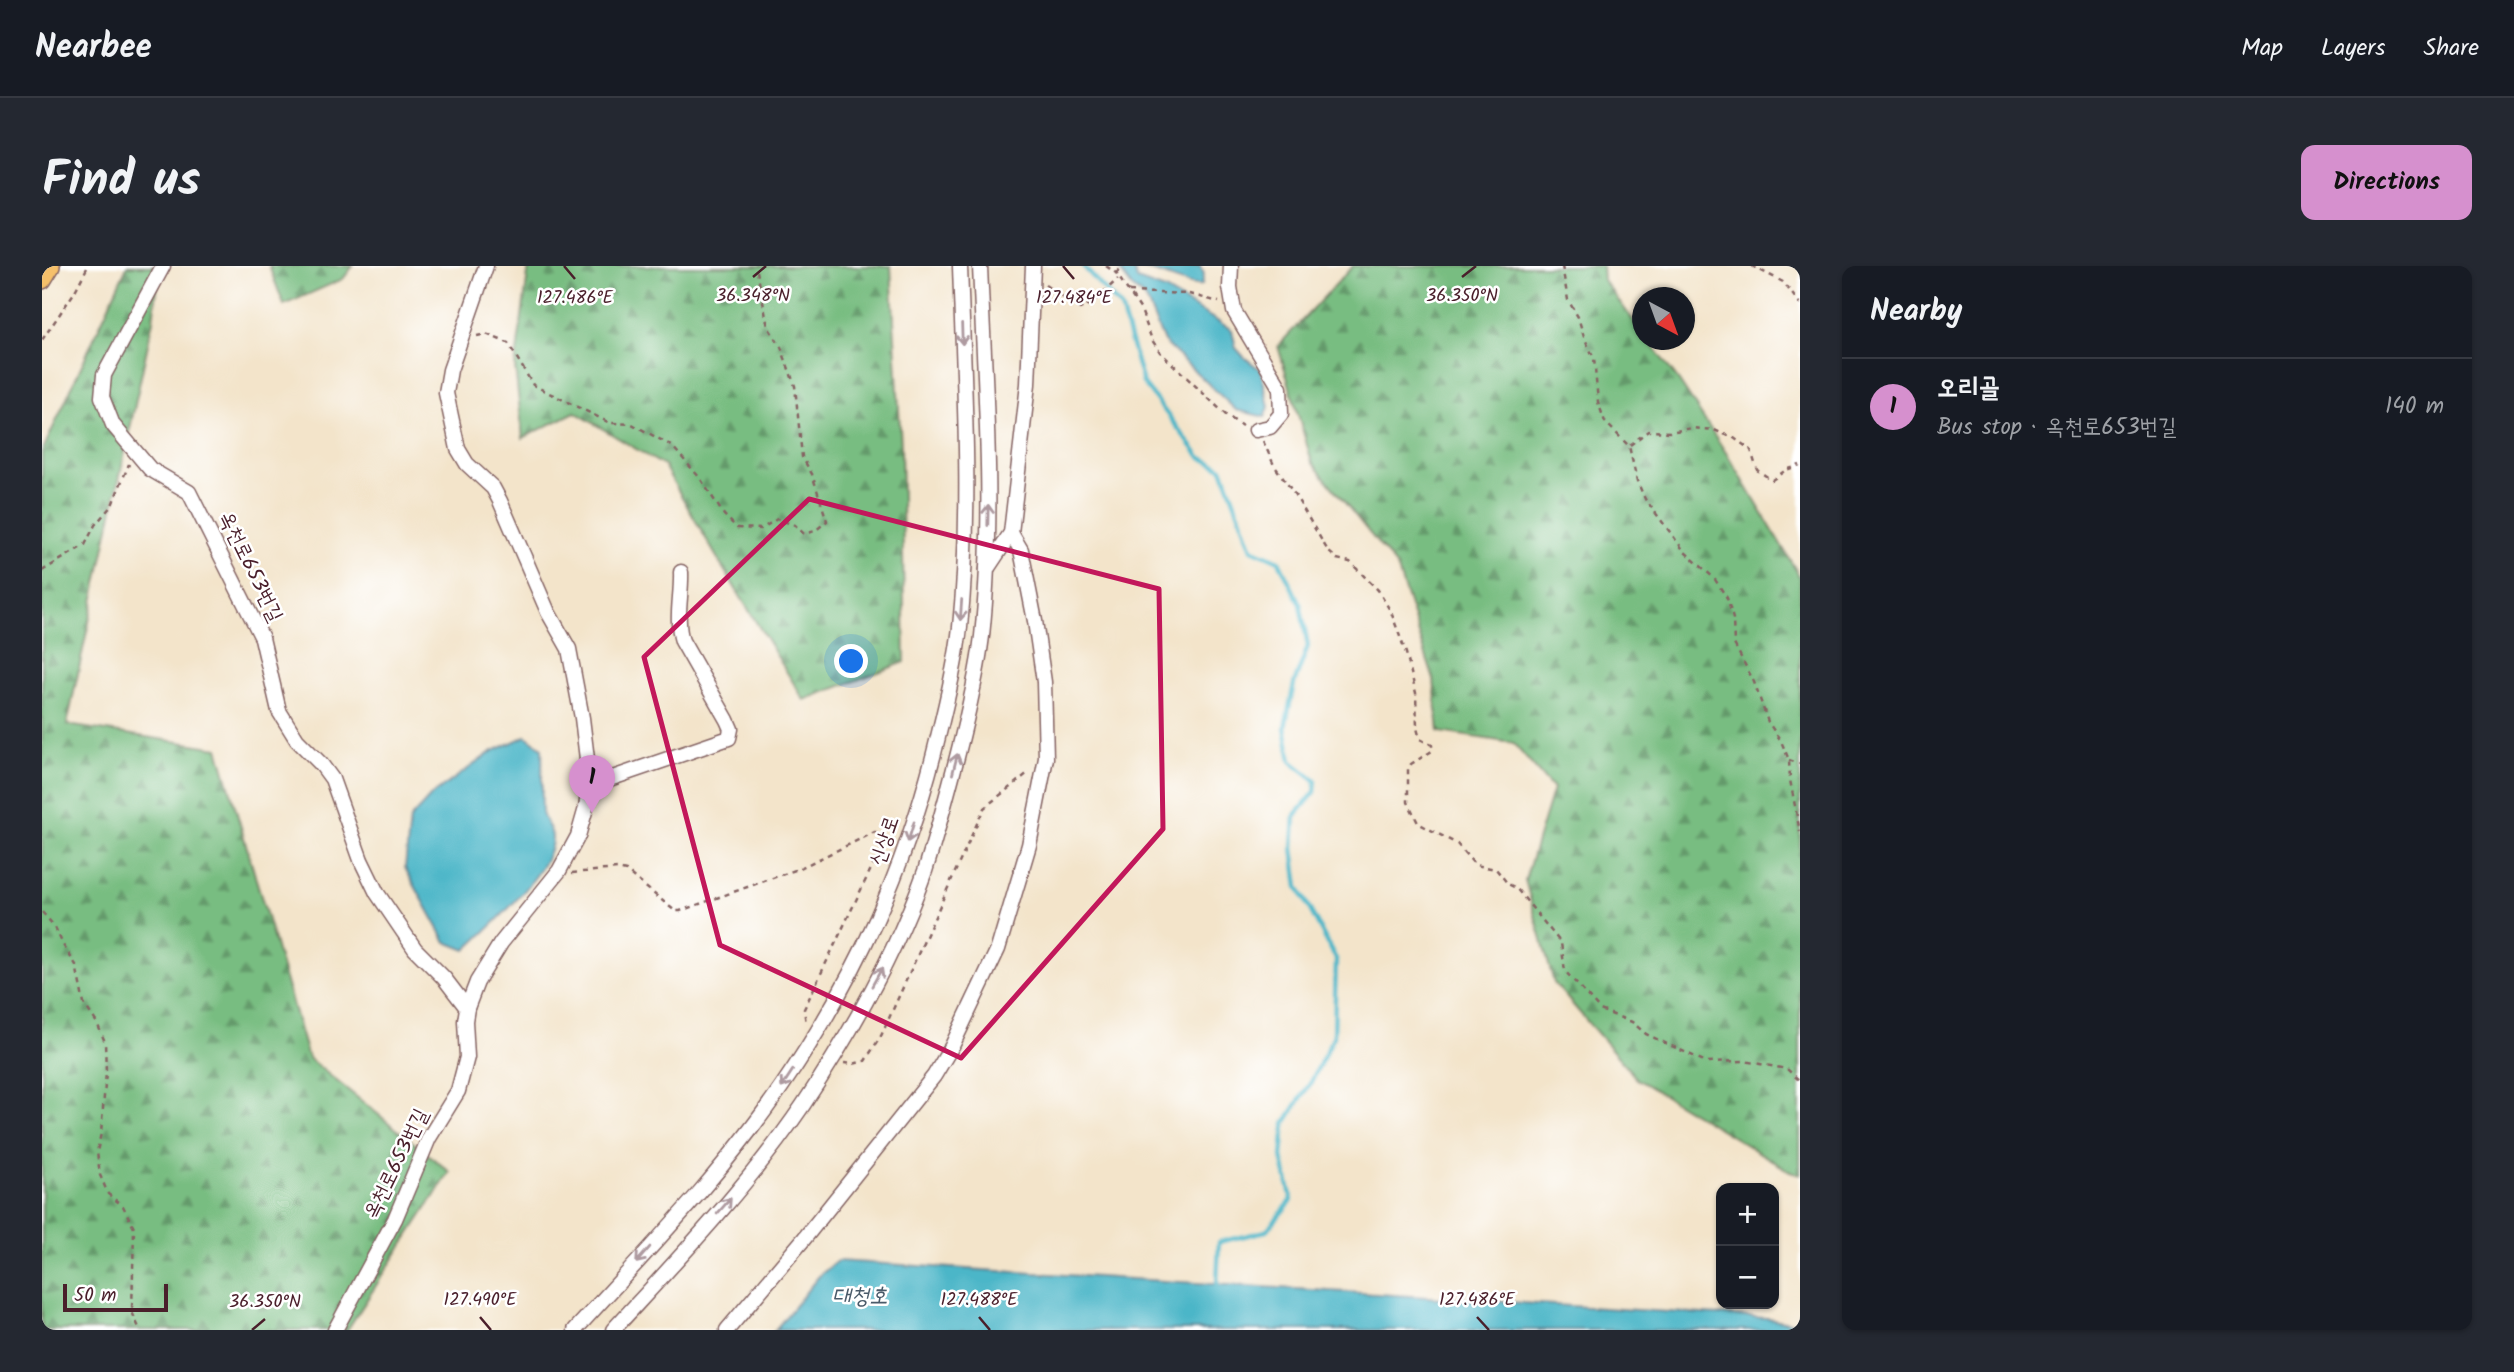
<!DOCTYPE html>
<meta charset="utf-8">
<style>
:root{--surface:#171b24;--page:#242831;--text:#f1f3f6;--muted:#9ea1a6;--line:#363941;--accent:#d690ce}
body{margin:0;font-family:Kalam,"Poor Story",sans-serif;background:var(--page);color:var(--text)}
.controls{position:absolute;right:21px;bottom:21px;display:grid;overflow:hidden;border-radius:14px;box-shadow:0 2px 5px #0004}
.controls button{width:63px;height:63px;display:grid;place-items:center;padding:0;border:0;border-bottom:2px solid var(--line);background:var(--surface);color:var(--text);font:35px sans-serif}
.compass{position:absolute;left:1590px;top:21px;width:63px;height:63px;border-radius:50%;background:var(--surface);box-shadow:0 2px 5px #0004;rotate:139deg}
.scale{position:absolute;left:21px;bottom:18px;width:105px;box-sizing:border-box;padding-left:7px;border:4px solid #4a1f2b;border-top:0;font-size:19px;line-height:24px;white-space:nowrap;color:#4a1f2b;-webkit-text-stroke:5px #fff;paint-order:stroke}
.you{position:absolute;left:810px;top:396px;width:24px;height:24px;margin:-18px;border:5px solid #fff;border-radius:50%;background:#1a73e8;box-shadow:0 0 0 10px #1a73e833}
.badge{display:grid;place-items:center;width:46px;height:46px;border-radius:50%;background:var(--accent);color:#111;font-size:23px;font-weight:700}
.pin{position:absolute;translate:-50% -58px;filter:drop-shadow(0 2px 4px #0008)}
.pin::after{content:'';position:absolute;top:37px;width:24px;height:21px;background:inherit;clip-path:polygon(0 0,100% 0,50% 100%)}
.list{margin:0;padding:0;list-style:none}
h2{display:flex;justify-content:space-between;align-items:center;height:91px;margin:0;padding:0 28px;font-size:30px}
h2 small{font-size:23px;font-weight:400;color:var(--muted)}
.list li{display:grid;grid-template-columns:46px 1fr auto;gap:21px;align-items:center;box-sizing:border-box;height:98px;padding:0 28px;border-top:2px solid var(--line)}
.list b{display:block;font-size:26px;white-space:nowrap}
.list p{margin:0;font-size:23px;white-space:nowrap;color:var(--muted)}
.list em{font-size:23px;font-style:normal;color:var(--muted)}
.map{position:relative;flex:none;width:1758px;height:1064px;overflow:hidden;border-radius:14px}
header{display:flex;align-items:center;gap:42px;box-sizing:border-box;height:98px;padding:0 35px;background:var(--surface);border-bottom:2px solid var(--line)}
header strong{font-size:33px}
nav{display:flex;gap:38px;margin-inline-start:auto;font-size:24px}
.intro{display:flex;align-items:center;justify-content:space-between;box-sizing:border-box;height:168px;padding:0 42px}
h1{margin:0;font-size:49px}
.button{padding:18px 32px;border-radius:14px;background:var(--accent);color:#111;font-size:24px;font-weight:700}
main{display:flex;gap:42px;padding:0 42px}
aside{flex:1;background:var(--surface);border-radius:14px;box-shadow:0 2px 5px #0004}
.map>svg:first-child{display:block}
.forest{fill:url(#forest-firs);stroke:#616e56;stroke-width:2}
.water{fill:#4bb6c8;stroke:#4a6a7a;stroke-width:2}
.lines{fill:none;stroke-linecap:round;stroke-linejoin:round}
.stream{stroke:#4bb6c8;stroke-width:4.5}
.minor-casing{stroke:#856463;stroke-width:17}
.highway-casing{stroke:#856463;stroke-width:22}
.path{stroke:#856463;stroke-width:2.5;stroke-dasharray:5 5;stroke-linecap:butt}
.minor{stroke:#fff;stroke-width:14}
.highway{stroke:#f6c06b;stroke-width:19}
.oneway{stroke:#ae9aa0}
.marked{fill:none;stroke:#c2185b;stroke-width:5;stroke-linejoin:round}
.ticks{fill:none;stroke:#4a1f2b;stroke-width:2.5}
.labels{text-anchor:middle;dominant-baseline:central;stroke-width:5;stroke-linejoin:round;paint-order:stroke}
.street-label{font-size:21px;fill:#4a1f2b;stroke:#fff}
.water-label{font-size:23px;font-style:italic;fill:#4a5b6a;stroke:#fff}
.ticks-label{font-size:18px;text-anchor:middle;fill:#4a1f2b;stroke:#fff;stroke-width:5;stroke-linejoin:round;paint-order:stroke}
</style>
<header>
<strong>Nearbee</strong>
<nav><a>Map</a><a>Layers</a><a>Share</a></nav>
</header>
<div class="intro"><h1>Find us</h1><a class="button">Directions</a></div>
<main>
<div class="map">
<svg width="1758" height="1064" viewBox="0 0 1758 1064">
<defs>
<pattern id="forest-firs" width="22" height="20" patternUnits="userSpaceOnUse" patternTransform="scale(1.75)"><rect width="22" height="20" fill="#78bd81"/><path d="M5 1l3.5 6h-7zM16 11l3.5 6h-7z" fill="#64996a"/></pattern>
</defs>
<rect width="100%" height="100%" fill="#fff"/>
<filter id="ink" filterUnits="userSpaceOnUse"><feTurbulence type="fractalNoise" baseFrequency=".0143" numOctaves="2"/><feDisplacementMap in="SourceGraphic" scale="14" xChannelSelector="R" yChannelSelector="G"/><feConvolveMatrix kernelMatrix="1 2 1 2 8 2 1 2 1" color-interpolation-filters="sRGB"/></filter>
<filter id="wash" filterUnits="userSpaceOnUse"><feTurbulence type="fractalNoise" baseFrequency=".00686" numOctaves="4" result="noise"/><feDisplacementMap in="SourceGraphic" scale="28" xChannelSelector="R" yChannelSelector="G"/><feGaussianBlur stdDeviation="1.57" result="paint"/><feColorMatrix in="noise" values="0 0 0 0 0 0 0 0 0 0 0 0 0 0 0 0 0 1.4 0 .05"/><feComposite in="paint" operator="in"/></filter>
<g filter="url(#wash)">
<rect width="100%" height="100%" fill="#f3e4ca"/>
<g class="forest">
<polygon points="85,0 118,0 111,54 25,459 176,482 266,792 408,906 305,1064 0,1064 0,186"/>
<polygon points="227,0 311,0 301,13 242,39"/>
<polygon points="487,0 849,0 859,180 863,396 762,434 681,302 622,200 533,146 481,172 473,101"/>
<polygon points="1311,0 1560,0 1561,14 1600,66 1601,74 1606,74 1637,115 1692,199 1758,311 1758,908 1748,905 1595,813 1512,717 1483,614 1511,523 1471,477 1397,466 1392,414 1355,301 1270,196 1236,80"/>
</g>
<g class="water">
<path d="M1074 0H1158L1162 8 1160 19C1145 22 1110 0 1092 4L1095 14 1123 24 1190 64 1194 82 1202 91 1219 104 1227 141 1223 151 1194 144 1122 76 1104 33 1090 21Z"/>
<path d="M484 470 500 482C501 503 499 525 500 546 501 555 510 562 510 571 512 604 447 662 424 684L404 676 363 602 368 553 390 529 449 486Z"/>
<polygon points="795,995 1726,1052 1758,1058 1758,1064 733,1064 777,1010"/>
</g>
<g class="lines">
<polyline class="stream" points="1041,0 1079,42 1101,117 1158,191 1180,202 1210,283 1237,295 1258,338 1266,380 1252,418 1243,461 1249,495 1274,515 1273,526 1253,550 1251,582 1256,621 1294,693 1292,770 1269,816 1243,857 1240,891 1250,934 1224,965 1177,976 1175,1018"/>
</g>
</g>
<g filter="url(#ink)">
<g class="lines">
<defs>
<g id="minor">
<polyline points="121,0 62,109 60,131 71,159 108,203 147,226 220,372 237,445 255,474 279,498 290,513 319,594 335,627 373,683 402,712 425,742"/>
<polyline points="1189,0 1188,21 1192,45 1238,122 1239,148 1228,161 1214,164"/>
<polyline points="945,303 969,267 986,118 991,0"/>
<path d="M547 520 687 472 689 463 685 454 640 375C633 353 640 329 639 306"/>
<polyline points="293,1064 353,953 387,872 416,825 425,791 423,755 425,742 435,716 459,677 517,605 536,570 544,542 547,520 545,493 540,452 527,383 506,346 458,235 451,222 425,198 416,183 404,127 408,104 444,0"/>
<path d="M533 1064C604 986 680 908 740 820 815 711 865 600 896 471 905 435 914 398 918 361 930 241 922 120 918 0"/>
<path d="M571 1064C637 992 706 920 761 839 809 767 854 687 883 605 895 568 905 529 915 491 925 452 935 411 940 370 953 247 943 123 938 0"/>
<polyline points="685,1064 761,974 892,810 910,780 956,683 987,579 1004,492 1002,416 993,355 979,284 969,267"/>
</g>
<polyline id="highway" points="0,13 8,0"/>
</defs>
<use href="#minor" class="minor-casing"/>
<use href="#highway" class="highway-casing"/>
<g class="path">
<polyline points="1064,0 1074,7 1099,44 1110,74 1118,86 1184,149 1200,160"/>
<polyline points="1520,0 1526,34 1536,51 1542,71 1552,92 1556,136 1563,156 1587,180 1595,215 1603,233 1643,286 1672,312 1685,332 1691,353 1692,378 1712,416 1726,456 1739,475 1747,494 1748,514 1758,566"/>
<polyline points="1710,0 1741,16 1758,38"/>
<polyline points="1074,7 1082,0"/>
<polyline points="1003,19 1038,43 1050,37 1076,13"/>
<polyline points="1087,26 1147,28 1177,36"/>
<polyline points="435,70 444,68 466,77 491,119 568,157 590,158 630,180 658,212 682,249 695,262 719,263 735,253 753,259 762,268 773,265 785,255 770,208 760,191 753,120 739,81 726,61 714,0"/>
<polyline points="0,74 32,27 46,0"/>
<polyline points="1221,175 1232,199 1253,229 1286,285 1295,293 1308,296 1336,324 1349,346 1364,387 1374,427 1375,462 1378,473 1390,479 1390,485 1369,498 1366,503 1366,536 1376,557 1415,578 1433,599 1454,603 1466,618 1474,622 1519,677 1523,705 1558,744 1590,756 1604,768 1664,796 1702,795 1745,803 1758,815"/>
<polyline points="1588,179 1606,165 1628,166 1650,162 1672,164 1692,172 1709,184 1715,204 1730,214 1744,204 1758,199"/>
<polyline points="0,305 43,279 53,259 70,239 87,198"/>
<polyline points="1747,494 1758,498"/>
<polyline points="530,607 575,603 584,605 633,645 638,645 756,603 833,566 839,567 842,572 838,584 762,743 764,758"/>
<polyline points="0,646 13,661 21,679 34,699 42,738 55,757 63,776 64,806 59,867 55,886 58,909 66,928 81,940 92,962 90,1046 98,1064"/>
<polyline points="802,797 811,798 823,795 839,770 942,542 986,507"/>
</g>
<use href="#minor" class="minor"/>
<use href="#highway" class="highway"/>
</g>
<defs><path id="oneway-shaft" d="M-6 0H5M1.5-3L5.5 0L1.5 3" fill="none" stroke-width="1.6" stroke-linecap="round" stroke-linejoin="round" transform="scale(1.75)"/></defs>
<g class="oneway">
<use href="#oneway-shaft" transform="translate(920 68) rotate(88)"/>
<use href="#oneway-shaft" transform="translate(946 249) rotate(-89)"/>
<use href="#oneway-shaft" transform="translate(919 344) rotate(94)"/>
<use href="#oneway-shaft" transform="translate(913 498) rotate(-76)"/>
<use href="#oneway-shaft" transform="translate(869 566) rotate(107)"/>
<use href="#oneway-shaft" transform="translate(835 711) rotate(-61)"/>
<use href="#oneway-shaft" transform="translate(745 813) rotate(123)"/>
<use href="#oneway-shaft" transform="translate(682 940) rotate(-49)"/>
<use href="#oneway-shaft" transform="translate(601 989) rotate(131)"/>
</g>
</g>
<path class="marked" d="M767 233 1117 323 1121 563 919 792 678 679 602 391Z"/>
<path class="ticks" d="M522 0 533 13M1021 0 1032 13M711 11 724 0M1420 11 1434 0M438 1051 449 1064M937 1051 948 1064M1435 1051 1447 1064M210 1064 223 1053"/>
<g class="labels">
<g class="street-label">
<text transform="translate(208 301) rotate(64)">옥천로653번길</text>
<text transform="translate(843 575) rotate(-71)">신상로</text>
<text transform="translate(355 898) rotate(-64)">옥천로653번길</text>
</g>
<g class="water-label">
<text x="818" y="1031">대청호</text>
</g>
</g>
<g class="ticks-label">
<text x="711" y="35">36.348°N</text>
<text x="1420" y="35">36.350°N</text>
<text x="533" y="37">127.486°E</text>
<text x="1032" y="37">127.484°E</text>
<text x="438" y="1039">127.490°E</text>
<text x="937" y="1039">127.488°E</text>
<text x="1435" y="1039">127.486°E</text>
<text x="223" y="1041">36.350°N</text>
</g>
</svg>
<div class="controls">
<button>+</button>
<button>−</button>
</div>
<svg class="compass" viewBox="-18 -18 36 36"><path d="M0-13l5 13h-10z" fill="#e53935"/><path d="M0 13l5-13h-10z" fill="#9ea1a6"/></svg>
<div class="scale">50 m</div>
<div class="you"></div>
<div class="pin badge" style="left:550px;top:547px">1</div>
</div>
<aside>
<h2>Nearby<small></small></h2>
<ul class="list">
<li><span class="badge">1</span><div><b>오리골</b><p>Bus stop · 옥천로653번길</p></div><em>140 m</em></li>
</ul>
</aside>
</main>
